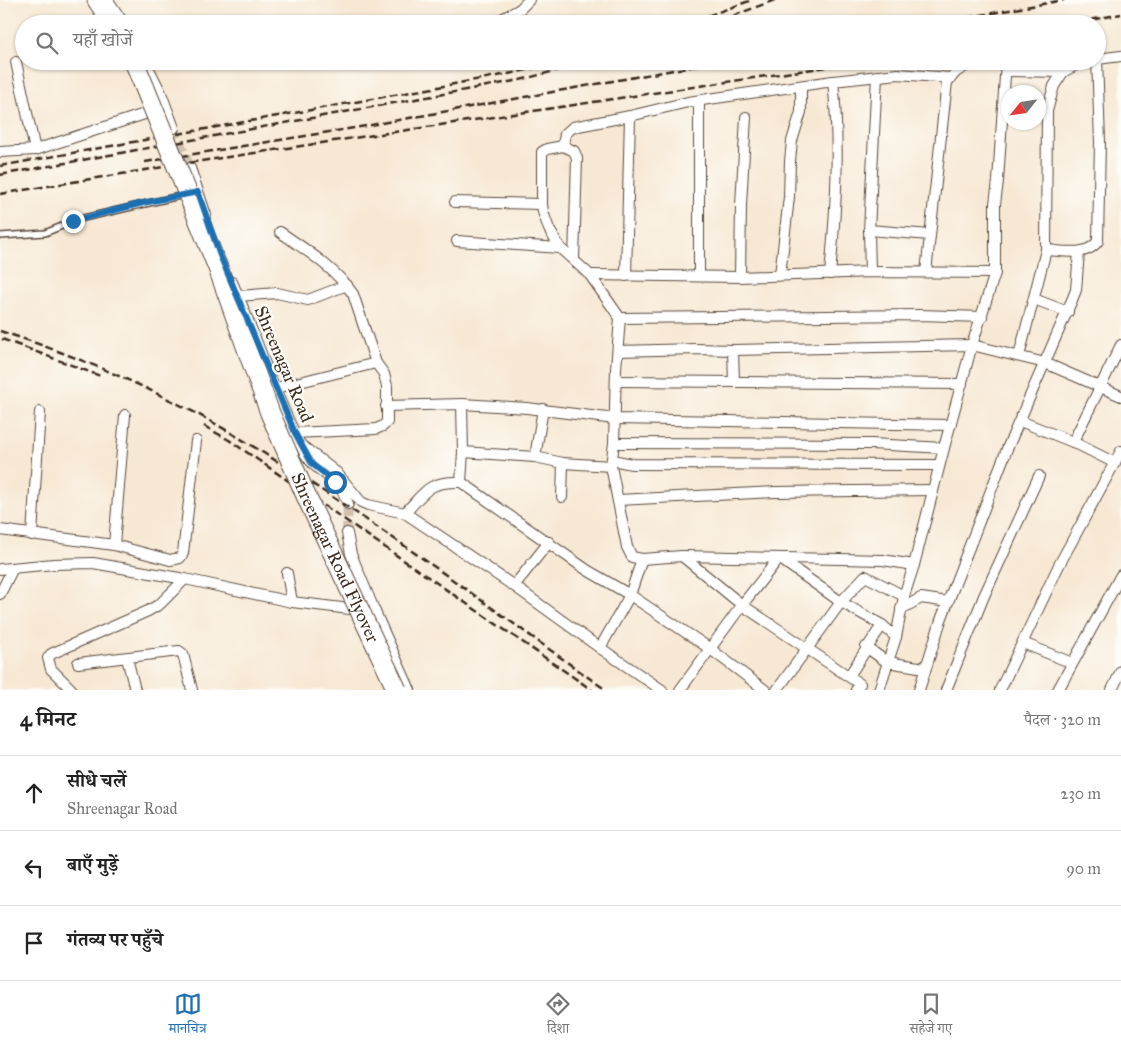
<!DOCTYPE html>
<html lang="hi">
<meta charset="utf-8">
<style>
:root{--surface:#fff;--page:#f6f6f6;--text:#222;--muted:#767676;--line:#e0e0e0;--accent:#1f6fb2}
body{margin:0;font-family:"IM FELL Great Primer","Noto Serif Devanagari",serif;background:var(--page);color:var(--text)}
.compass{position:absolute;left:1001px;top:85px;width:45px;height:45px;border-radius:50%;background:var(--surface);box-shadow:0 1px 4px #0004;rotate:240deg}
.stop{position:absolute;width:15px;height:15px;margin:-11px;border:4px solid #1f6fb2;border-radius:50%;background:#fff}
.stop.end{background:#1f6fb2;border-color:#fff;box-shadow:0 1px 5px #0008}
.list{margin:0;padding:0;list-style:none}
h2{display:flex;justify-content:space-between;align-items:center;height:65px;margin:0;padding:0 20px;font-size:21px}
h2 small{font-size:16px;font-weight:400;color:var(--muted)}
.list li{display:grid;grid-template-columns:32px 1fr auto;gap:15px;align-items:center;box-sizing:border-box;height:75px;padding:0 20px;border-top:1px solid var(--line)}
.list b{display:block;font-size:19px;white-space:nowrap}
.list p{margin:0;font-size:16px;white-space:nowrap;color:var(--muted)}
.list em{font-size:16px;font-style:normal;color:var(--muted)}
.icon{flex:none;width:28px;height:28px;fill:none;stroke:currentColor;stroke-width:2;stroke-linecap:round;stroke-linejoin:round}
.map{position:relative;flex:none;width:1121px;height:690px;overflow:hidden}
.search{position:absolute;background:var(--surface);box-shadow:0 1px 4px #0004;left:15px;right:15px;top:15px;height:55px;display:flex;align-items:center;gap:12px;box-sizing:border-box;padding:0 18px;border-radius:28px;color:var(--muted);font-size:19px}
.sheet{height:290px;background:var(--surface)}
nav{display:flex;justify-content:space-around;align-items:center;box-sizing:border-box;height:70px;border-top:1px solid var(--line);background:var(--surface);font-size:14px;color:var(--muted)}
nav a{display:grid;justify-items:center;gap:2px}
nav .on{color:var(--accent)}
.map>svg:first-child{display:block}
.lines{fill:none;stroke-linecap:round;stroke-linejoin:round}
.street-tunnel{stroke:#d1c2b0;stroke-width:10;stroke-dasharray:10 5;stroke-linecap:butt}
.lane-casing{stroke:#574639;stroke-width:8}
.street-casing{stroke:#574639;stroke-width:12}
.highway-casing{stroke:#574639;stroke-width:21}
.lane{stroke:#fff;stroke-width:5}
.street{stroke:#fff;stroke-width:10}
.highway{stroke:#fff;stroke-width:19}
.rail{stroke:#3b2a1e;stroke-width:2.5;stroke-dasharray:8 4;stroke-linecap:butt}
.highway-bridge-casing{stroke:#574639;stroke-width:21;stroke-linecap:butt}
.highway-bridge{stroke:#fff;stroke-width:19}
.route{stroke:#1f6fb2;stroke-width:6}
.labels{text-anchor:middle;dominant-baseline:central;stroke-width:5;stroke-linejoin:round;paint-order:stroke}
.street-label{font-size:18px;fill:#3b2a1e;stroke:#fdfcf7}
</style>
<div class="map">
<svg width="1121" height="690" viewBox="0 0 1121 690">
<rect width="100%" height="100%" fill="#fdfcf7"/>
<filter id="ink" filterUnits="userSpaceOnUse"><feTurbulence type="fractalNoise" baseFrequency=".02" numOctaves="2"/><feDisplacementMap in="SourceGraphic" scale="10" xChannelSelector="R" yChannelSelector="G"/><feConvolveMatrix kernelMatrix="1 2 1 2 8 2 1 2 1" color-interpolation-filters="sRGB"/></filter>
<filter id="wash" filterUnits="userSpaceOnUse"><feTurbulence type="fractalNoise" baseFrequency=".0096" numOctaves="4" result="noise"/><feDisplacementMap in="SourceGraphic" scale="20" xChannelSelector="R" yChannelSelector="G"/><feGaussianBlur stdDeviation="1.12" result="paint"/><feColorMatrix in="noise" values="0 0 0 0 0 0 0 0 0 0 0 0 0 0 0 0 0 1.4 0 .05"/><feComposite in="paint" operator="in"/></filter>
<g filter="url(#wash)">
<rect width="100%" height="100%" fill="#f7e8d4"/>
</g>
<g filter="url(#ink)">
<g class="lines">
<g class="street-tunnel">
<polyline points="174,128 190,168"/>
<polyline points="347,533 348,504"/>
</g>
<defs>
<polyline id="lane" points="0,236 45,233 79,219 184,195"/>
<g id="street">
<polyline points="108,0 124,24"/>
<polyline points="493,24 520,9 529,0"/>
<polyline points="1097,59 1121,56"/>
<polyline points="145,61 161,93 174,128"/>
<polyline points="16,62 35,150"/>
<polyline points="1006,71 1063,72 1083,61"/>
<polyline points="699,101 699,276"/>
<polyline points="563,146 574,151 577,158 574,260"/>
<polyline points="0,152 35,150 166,107"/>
<polyline points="190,168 206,215"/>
<polyline points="455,202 542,204"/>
<polyline points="869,230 930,235"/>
<path d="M280 232C306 250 335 268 353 294L376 363 384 374 387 386V422L383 426 376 429 295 433"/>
<polyline points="457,241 560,248"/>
<path d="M1046 250C1064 251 1087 257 1098 241L1100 142 1097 58"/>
<polyline points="870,272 869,230 877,76"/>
<polyline points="926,272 947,82 956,72 974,61"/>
<path d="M830 274C836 210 840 146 833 81"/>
<polyline points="590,275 740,277 870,272 995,273"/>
<polyline points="780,275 789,197 790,161 792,141 801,112 801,86"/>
<polyline points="626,276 630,116"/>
<polyline points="740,277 741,205 746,117"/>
<path d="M232 282C257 338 275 398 304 452 317 475 340 476 348 504"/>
<polyline points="238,296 277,293 308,300 347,285"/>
<polyline points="1034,299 1068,312"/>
<polyline points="620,318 920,315 982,317"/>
<polyline points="733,350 972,345 1045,363 1121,396"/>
<polyline points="618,351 696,349 733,350 734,382"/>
<polyline points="1019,356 1046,250 1047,111 1054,86 1063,72"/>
<polyline points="616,381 962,384"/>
<polyline points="276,388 376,363"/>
<polyline points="386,406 462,404 527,408 615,419 951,425"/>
<polyline points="1020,421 1073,442 1115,463"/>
<polyline points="1073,442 1121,345"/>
<polyline points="614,443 871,444 944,448"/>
<polyline points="301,445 337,473 361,502 368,505 405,513 514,586 600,648 662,690"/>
<polyline points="463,452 535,457 563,463 611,466"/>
<polyline points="535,457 543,409"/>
<polyline points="612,460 632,464 939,465"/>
<polyline points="461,482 463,452 462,404"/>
<polyline points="562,497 563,463"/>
<polyline points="618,500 775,492 933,490"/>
<path d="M405 513C426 491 428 481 461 482L587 570 630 595 709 648 765 690"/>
<polyline points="0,530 114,545 170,560 180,558 183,553 196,441"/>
<polyline points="347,533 351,554 375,612 410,690"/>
<polyline points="32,535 40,412"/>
<polyline points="114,545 125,415"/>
<polyline points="682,556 742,605 860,684 856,690"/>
<polyline points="914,565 883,560 841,559 682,556 642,559 632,557 627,547 611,466 614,443 616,369 620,318 590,275 560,248 549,229 543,212 542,204 542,152 547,149 563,146 565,134 573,127 630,116 688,102 833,81 898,74 951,78"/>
<polyline points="0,569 54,564 93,563 185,579 292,602 375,612"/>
<polyline points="287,573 292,602"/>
<polyline points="514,586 549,542"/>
<polyline points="0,594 13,568"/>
<polyline points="901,609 921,598 948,602"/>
<polyline points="1023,643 1072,663"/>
<polyline points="866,647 887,662 925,668"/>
<polyline points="600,648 630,595 642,559"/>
<polyline points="127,658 135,690"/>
<polyline points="78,663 179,651 183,654 192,690"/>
<polyline points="849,676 882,625"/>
<polyline points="72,690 51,669 48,658 51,654 148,611 160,604 185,579"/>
<polyline points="680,690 742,605 779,558 841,602 882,625 896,637"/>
<polyline points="777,690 841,602 865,576 904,596"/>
<polyline points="879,690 896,637 904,596 914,565 944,448 972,345 995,273 995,204 998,181 1006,61"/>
<polyline points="919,690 941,620 1007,449 1072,300 1076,290 1079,252"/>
<polyline points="946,690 984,596 1039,476"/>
<polyline points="1000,690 1059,565 1121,451"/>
<polyline points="1058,690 1121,575"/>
<polyline points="1112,690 1121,671"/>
</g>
<polyline id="highway" points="97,0 113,24"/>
</defs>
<use href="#lane" class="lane-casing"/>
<use href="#street" class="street-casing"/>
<use href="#highway" class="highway-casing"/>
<use href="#lane" class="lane"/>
<use href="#street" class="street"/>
<use href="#highway" class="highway"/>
<g class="rail">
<polyline points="685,24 752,0"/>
<polyline points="711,24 775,0"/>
<polyline points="932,24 1064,0"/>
<polyline points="1069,24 1121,14"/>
<polyline points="145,162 360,127 723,61"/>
<polyline points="0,166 433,88 518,72 562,61"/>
<polyline points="0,175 520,80 593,61"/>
<polyline points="0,194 188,163 866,61"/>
<path d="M0 331C62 351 124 376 182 406 220 425 256 448 292 471 400 539 502 616 606 690"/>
<polyline points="2,339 103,377"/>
<polyline points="204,426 229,440 592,690"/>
</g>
<defs>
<g id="highway-bridge">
<path id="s1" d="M134 61 218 268 270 413 307 498 397 690"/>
</g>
</defs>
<use href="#highway-bridge" class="highway-bridge-casing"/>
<use href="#highway-bridge" class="highway-bridge"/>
</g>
</g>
<g class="lines" filter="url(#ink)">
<polyline class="route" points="73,221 143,203 198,192 219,253 295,433 312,464 335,482"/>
</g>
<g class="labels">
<g class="street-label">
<text transform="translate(284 364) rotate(67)">Shreenagar Road</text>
<text stroke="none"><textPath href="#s1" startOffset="536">Shreenagar Road Flyover</textPath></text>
</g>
</g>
</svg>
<svg class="compass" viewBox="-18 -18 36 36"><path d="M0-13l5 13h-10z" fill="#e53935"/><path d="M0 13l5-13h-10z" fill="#767676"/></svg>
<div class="stop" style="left:335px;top:482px"></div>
<div class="stop end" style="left:73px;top:221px"></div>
<div class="search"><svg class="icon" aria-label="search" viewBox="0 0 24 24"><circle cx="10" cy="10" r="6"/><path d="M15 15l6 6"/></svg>यहाँ खोजें</div>
</div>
<section class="sheet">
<h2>4 मिनट<small>पैदल · 320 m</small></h2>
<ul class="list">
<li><svg class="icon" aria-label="ahead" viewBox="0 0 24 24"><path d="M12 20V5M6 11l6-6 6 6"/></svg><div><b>सीधे चलें</b><p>Shreenagar Road</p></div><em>230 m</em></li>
<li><svg class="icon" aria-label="left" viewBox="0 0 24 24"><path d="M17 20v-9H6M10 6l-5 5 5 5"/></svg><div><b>बाएँ मुड़ें</b></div><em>90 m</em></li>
<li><svg class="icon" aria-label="arrive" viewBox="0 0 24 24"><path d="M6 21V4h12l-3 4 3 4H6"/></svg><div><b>गंतव्य पर पहुँचे</b></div></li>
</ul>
</section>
<nav>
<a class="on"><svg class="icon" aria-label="map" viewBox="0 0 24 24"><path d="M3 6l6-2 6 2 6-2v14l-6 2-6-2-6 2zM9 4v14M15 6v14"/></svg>मानचित्र</a>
<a><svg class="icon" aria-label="directions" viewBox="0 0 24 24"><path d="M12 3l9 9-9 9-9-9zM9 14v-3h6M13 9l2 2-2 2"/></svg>दिशा</a>
<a><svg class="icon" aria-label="saved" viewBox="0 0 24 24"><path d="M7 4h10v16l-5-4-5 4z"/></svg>सहेजे गए</a>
</nav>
